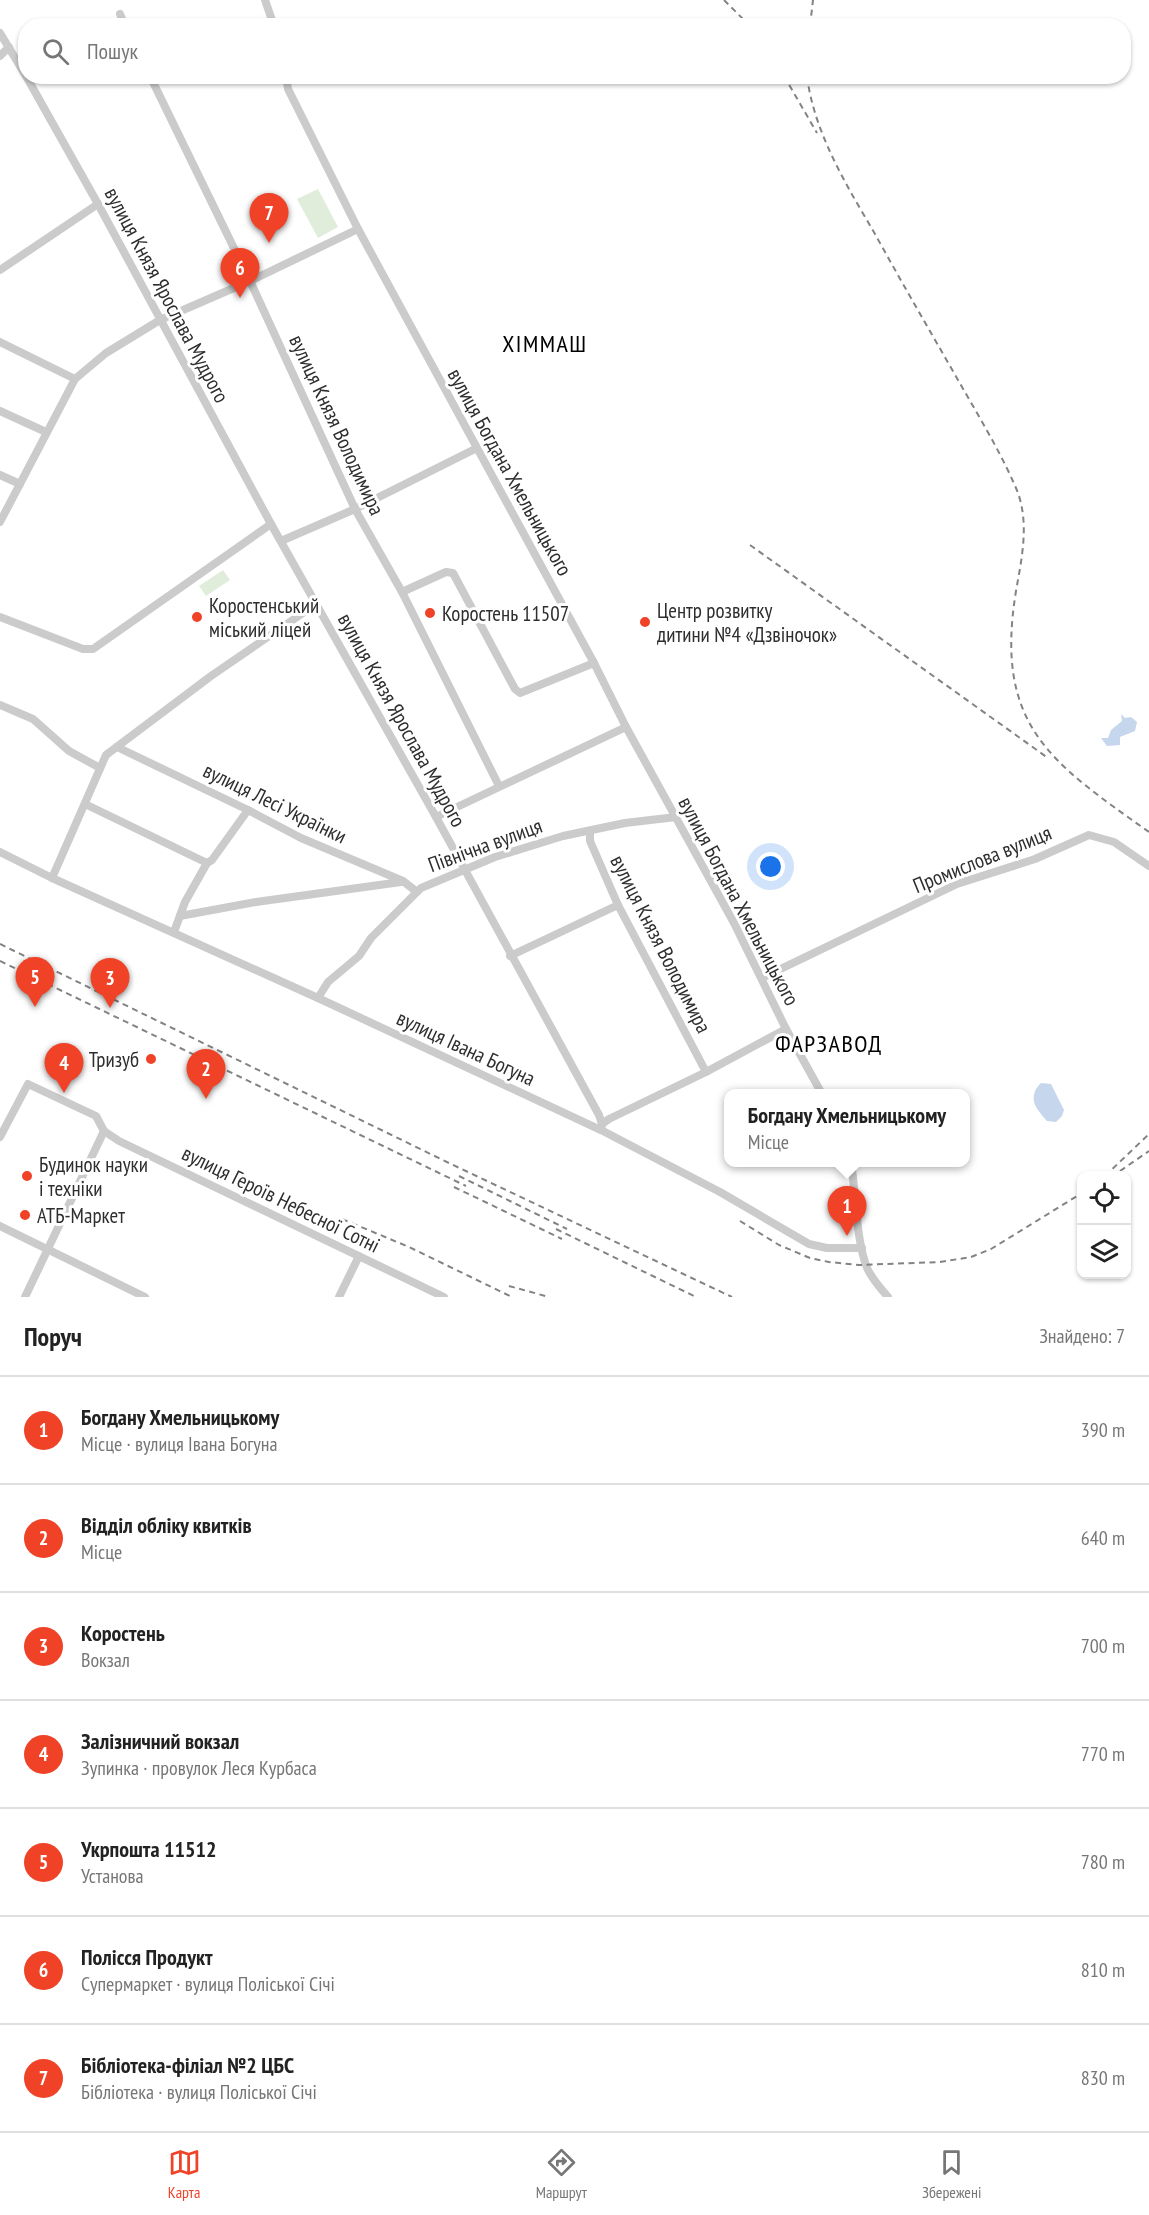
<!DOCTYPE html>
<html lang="uk">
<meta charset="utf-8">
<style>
:root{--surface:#fff;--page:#f2f2f2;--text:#222;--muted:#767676;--line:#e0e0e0;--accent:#ef4227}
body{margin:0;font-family:"PT Sans Narrow",sans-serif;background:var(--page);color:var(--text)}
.controls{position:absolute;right:18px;bottom:18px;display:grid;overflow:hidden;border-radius:12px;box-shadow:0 2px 4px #0004}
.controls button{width:54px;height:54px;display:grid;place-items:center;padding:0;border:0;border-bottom:2px solid var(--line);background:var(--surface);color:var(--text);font:30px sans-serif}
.you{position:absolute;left:771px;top:867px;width:21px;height:21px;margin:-15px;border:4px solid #fff;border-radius:50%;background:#1a73e8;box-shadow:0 0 0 9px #1a73e833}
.badge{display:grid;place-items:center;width:39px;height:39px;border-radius:50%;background:var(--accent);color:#fff;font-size:20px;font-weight:700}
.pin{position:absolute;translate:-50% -50px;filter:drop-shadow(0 2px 3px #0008)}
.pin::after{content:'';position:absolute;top:32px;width:21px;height:18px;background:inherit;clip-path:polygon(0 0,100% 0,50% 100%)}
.popup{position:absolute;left:724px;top:1089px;width:246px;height:78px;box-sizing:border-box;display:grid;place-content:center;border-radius:12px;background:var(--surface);filter:drop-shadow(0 2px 4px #0005);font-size:20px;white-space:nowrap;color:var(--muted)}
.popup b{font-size:22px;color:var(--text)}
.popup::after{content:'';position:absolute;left:50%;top:100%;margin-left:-12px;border:12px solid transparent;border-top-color:var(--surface)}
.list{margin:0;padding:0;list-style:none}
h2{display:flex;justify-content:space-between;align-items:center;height:78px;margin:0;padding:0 24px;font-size:26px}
h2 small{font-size:20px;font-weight:400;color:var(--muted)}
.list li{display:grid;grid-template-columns:39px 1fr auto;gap:18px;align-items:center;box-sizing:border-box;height:108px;padding:0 24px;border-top:2px solid var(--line)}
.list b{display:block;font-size:22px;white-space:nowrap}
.list p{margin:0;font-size:20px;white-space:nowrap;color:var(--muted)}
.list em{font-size:20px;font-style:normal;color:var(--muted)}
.icon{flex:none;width:33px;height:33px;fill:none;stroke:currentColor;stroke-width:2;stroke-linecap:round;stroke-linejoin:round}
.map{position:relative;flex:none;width:1149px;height:1297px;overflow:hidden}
.search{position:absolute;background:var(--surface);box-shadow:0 2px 4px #0004;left:18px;right:18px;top:18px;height:66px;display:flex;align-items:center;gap:15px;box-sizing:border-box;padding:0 21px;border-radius:24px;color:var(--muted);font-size:22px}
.sheet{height:834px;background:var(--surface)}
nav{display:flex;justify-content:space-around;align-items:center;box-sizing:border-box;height:84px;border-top:2px solid var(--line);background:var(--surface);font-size:16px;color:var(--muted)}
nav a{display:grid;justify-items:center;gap:3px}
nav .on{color:var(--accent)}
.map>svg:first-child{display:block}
.green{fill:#e1eddb}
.water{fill:#c6d6ed}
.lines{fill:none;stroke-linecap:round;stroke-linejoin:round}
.minor{stroke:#cbcbcb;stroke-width:8}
.rail{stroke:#838383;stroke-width:2;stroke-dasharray:6 4.5;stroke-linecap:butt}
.poi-dot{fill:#ef4227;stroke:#fff;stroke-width:2}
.labels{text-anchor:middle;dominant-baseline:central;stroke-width:6;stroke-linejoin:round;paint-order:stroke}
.street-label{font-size:21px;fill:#2e2e2e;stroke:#fff}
.poi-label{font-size:21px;fill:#2e2e2e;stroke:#fff;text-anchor:start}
.quarter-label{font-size:24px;letter-spacing:1.5px;fill:#000;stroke:#fff}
</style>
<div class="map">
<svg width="1149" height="1297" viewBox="0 0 1149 1297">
<rect width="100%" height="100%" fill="#fff"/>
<g class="green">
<polygon points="318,189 338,227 318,238 297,199"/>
<polygon points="223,570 230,580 206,596 199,586"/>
</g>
<g class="water">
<polygon points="1121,714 1125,718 1131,717 1137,722 1135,731 1120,737 1120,745 1107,746 1101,738 1108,738 1111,730 1122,721"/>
<path d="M1041 1083 1051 1084 1064 1110 1062 1116 1056 1122 1047 1121C1035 1108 1027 1097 1041 1083Z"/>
</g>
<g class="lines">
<g class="minor">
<polyline points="265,0 274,26"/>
<polyline points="120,14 125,26"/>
<polyline points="0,33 26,76"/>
<polyline points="0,56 9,47"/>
<polyline points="26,76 98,204 271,524 436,817 599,1115 602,1124 601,1130"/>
<polyline points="150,76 250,281 355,509 402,592 499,786"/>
<polyline points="286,76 288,89 358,229 594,663 626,727 734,923 786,1029 822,1094"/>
<polyline points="0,270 98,204"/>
<polyline points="0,342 75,379"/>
<polyline points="0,411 46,432"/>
<polyline points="0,475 20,484"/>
<polyline points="0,522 75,379 106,353 160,320 250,281 358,229"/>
<polyline points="281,541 355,509 477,448"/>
<polyline points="402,592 446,572 453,573 515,689 520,693 594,663"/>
<polyline points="0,617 83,649 93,649 271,524"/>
<polyline points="0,705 33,719 69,751 100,768"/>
<polyline points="117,747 248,810 301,838 403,881 417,892"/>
<polyline points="85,804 207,863"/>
<polyline points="436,817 626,727"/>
<polyline points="590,831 590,841 618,905 706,1072"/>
<polyline points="0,852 52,878 318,998 601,1130 720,1192 809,1244 827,1248 862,1248"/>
<polyline points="52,878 106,755 211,676 316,604"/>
<polyline points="180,916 256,902 401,882"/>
<polyline points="174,932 185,902 207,863 212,860 248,810"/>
<polyline points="510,956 618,905"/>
<polyline points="762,978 957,884 1035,859 1089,835 1114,842 1149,866"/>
<polyline points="318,998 328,982 359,956 371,938 421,888 495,857 563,836 625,823 676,817"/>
<polyline points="602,1124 609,1119 706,1072 786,1029"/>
<polyline points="104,1131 119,1141 444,1297"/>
<polyline points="0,1137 28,1084 96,1116 104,1131"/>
<path d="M851 1162C856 1193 856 1244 868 1270 873 1280 881 1289 888 1297"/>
<polyline points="0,1226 145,1297"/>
<polyline points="25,1297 104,1131"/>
<polyline points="339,1297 359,1256"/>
</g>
<g class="rail">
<polyline points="724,0 750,26"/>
<polyline points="810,26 813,0"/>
<polyline points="784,76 817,133"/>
<path d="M807 76C814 133 847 186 875 234 902 283 930 331 958 380 978 415 1000 451 1016 488 1030 521 1022 557 1016 591 994 725 1050 762 1149 832"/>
<polyline points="750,545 1048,758"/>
<polyline points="0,944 451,1164 732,1297"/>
<polyline points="0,961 466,1186"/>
<polyline points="1120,1171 1149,1151"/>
<polyline points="459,1176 567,1229"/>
<polyline points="1105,1176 1149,1134"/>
<polyline points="454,1187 562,1239"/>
<polyline points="342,1219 409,1247 512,1297"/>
<polyline points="740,1221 779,1245 810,1258 829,1262 859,1265 940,1262 971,1257 991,1249 1082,1193"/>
<polyline points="556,1229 696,1297"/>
<polyline points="509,1286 549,1297"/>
</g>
</g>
<g class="poi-dot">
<circle cx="430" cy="613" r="6"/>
<circle cx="197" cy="617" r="6"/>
<circle cx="645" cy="622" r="6"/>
<circle cx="151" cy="1059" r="6"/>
<circle cx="27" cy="1176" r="6"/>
<circle cx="25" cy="1215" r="6"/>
</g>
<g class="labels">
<g class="street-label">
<text transform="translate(167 295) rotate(62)">вулиця Князя Ярослава Мудрого</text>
<text transform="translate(337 425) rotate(65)">вулиця Князя Володимира</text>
<text transform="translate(510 472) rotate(61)">вулиця Богдана Хмельницького</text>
<text transform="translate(402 720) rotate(61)">вулиця Князя Ярослава Мудрого</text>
<text transform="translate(275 803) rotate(26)">вулиця Лесі Українки</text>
<text transform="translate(485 845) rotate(-20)">Північна вулиця</text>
<text transform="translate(982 859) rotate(-22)">Промислова вулиця</text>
<text transform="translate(739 901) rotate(62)">вулиця Богдана Хмельницького</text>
<text transform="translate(661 944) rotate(63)">вулиця Князя Володимира</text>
<text transform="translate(466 1048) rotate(25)">вулиця Івана Богуна</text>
<text transform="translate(281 1199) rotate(26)">вулиця Героїв Небесної Сотні</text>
</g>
<g class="poi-label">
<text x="209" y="605">Коростенський<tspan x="209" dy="24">міський ліцей</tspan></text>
<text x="657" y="610">Центр розвитку<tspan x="657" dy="24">дитини №4 «Дзвіночок»</tspan></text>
<text x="442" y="613">Коростень 11507</text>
<text x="139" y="1059" text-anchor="end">Тризуб</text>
<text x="39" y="1164">Будинок науки<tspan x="39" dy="24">і техніки</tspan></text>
<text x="37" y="1215">АТБ-Маркет</text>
</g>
<g class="quarter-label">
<text x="545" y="343">ХІММАШ</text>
<text x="829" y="1043">ФАРЗАВОД</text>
</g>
</g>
</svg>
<div class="controls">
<button><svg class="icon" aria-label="locate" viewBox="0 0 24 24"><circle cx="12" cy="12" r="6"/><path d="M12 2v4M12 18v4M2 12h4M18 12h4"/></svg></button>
<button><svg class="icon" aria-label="layers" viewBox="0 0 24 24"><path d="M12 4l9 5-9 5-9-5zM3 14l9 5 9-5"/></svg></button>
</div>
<div class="you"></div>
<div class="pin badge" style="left:847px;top:1236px">1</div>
<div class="popup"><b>Богдану Хмельницькому</b>Місце</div>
<div class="pin badge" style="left:206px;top:1099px">2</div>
<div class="pin badge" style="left:110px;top:1008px">3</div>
<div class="pin badge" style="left:64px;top:1093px">4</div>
<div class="pin badge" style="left:35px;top:1007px">5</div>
<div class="pin badge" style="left:240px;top:298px">6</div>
<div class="pin badge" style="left:269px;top:243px">7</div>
<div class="search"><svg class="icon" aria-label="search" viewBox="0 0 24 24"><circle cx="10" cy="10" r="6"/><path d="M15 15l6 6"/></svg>Пошук</div>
</div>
<section class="sheet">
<h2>Поруч<small>Знайдено: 7</small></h2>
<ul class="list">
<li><span class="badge">1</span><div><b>Богдану Хмельницькому</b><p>Місце · вулиця Івана Богуна</p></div><em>390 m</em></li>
<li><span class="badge">2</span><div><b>Відділ обліку квитків</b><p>Місце</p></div><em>640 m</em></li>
<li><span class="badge">3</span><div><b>Коростень</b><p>Вокзал</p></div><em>700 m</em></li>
<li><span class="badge">4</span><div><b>Залізничний вокзал</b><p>Зупинка · провулок Леся Курбаса</p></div><em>770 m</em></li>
<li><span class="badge">5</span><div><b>Укрпошта 11512</b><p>Установа</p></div><em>780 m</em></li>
<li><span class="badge">6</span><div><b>Полісся Продукт</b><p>Супермаркет · вулиця Поліської Січі</p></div><em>810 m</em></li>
<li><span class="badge">7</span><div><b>Бібліотека-філіал №2 ЦБС</b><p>Бібліотека · вулиця Поліської Січі</p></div><em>830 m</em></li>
</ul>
</section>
<nav>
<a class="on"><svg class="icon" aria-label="map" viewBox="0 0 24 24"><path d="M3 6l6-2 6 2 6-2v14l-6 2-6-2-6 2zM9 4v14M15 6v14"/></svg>Карта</a>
<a><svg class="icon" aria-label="directions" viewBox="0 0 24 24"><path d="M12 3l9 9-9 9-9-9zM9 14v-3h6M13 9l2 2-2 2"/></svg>Маршрут</a>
<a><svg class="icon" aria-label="saved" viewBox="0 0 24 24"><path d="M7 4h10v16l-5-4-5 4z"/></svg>Збережені</a>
</nav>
